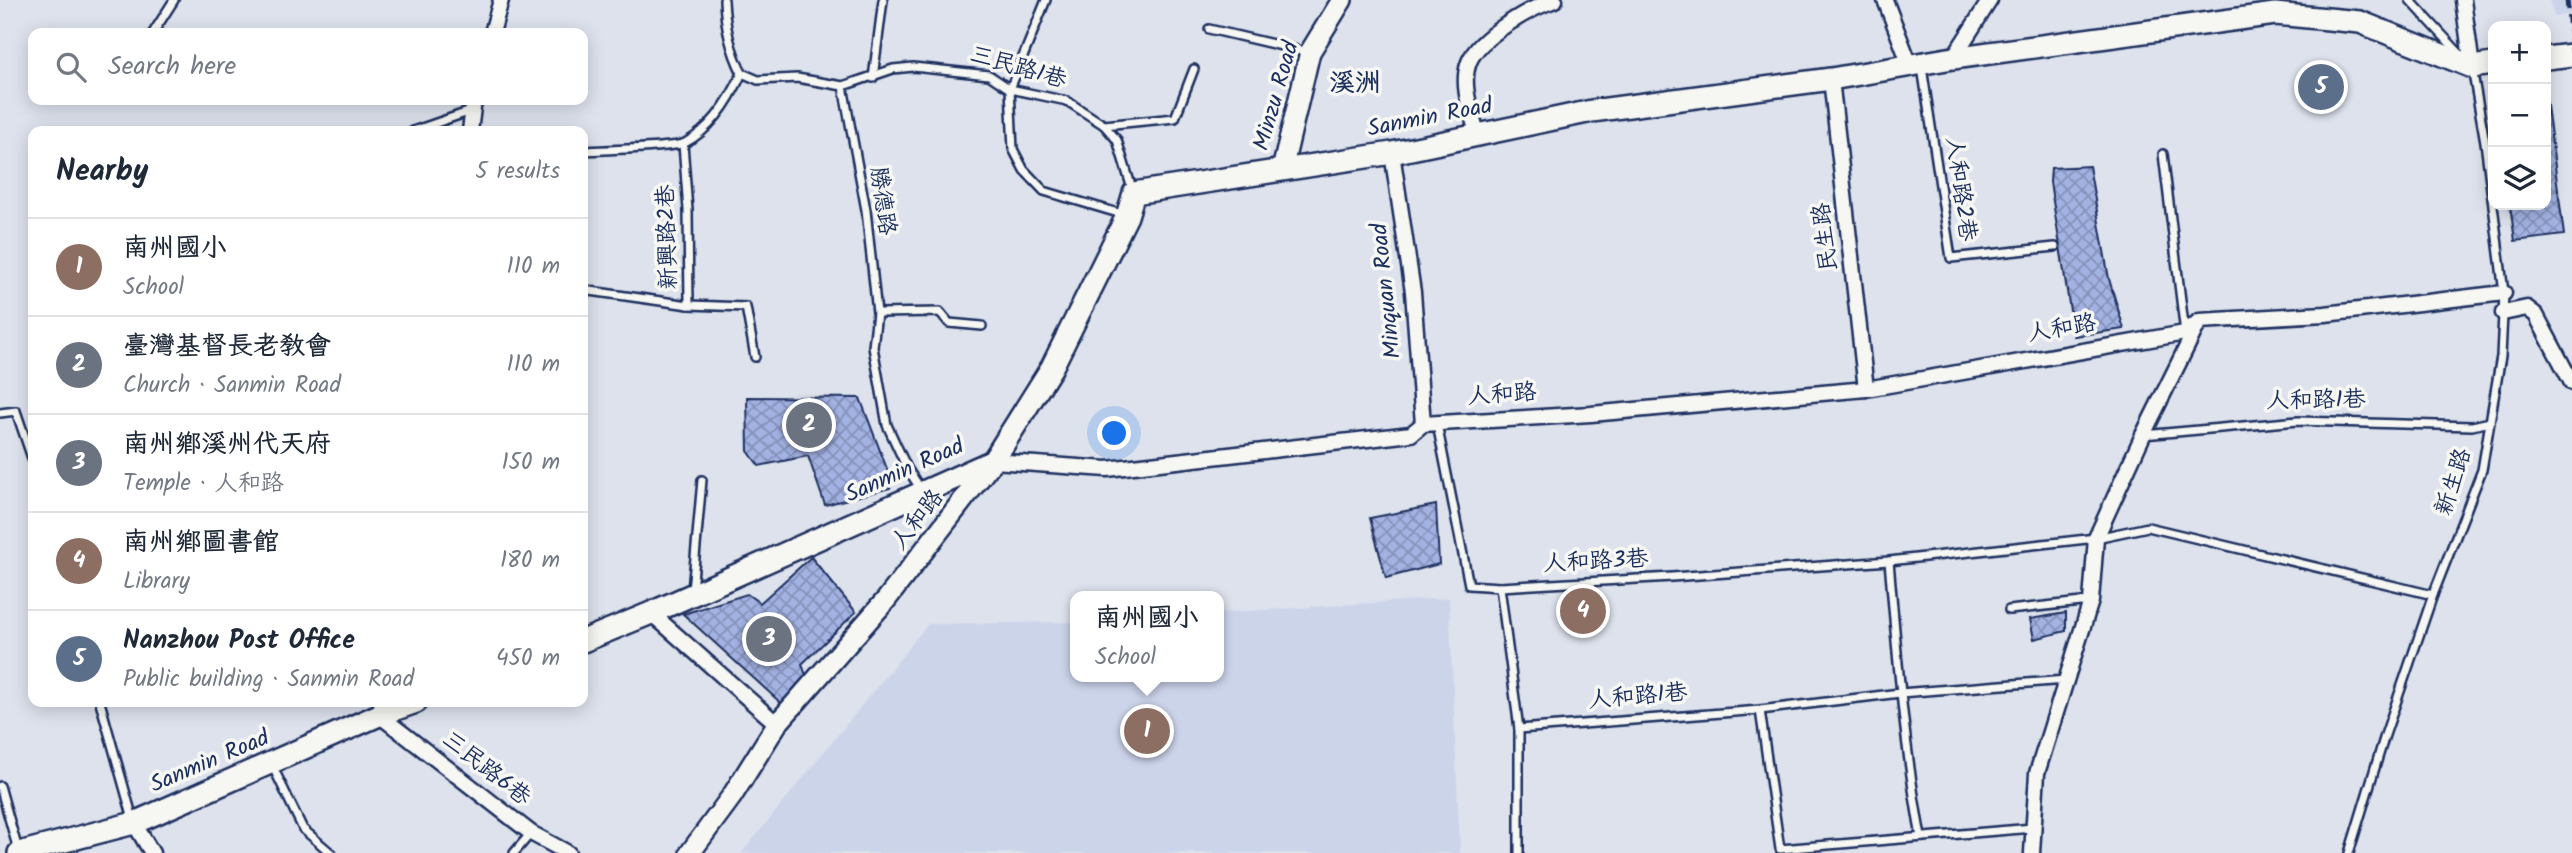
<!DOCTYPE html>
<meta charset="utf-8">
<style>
:root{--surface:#fff;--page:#f6f6f7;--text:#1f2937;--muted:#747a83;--line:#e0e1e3;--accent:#d93025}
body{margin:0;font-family:Kalam,"LXGW WenKai TC",sans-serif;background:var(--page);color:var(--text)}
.controls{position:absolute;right:21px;top:21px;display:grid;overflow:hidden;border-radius:14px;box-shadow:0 4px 18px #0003}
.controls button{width:63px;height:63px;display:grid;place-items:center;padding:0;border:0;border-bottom:2px solid var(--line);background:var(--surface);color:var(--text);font:35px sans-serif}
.you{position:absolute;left:1115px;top:434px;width:24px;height:24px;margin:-18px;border:5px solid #fff;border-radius:50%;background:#1a73e8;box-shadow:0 0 0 10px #1a73e833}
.badge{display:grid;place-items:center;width:46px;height:46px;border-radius:50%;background:var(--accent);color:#fff;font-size:23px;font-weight:700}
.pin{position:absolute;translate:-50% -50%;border:4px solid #fff;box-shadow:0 2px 7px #0006}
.popup{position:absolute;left:1070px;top:591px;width:154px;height:91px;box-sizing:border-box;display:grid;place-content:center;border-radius:14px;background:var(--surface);filter:drop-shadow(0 2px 5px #0005);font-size:23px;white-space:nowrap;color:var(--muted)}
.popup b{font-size:26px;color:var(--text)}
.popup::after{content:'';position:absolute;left:50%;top:100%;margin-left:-14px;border:14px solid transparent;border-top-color:var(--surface)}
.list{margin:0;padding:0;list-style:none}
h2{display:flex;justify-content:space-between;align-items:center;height:91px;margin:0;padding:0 28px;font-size:30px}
h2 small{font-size:23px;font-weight:400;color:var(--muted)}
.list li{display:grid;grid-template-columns:46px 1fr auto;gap:21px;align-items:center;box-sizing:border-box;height:98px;padding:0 28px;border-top:2px solid var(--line)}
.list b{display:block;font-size:26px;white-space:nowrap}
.list p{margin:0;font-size:23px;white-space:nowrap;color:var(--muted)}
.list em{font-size:23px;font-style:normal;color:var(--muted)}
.icon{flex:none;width:38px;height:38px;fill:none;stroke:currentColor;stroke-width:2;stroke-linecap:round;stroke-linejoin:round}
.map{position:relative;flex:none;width:2572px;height:853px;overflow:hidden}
.search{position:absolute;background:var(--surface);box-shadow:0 4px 18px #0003;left:28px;top:28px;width:560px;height:77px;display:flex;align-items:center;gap:18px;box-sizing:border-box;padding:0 24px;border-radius:14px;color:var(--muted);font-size:26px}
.panel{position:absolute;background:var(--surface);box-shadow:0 4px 18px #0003;left:28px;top:126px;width:560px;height:581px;border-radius:14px}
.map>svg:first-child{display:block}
.built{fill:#ccd4ea}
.building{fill:url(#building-cross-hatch);stroke:#1b2f5e;stroke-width:2}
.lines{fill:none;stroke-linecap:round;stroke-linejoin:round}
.service-casing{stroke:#1b2f5e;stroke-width:12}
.minor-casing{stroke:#1b2f5e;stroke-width:19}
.tertiary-casing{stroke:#1b2f5e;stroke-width:24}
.secondary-casing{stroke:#1b2f5e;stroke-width:26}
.service{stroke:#f6f6f2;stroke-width:7}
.minor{stroke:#f6f6f2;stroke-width:14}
.tertiary{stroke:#f6f6f2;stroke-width:19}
.secondary{stroke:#f6f6f2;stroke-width:21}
.rail{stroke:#1b2f5e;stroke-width:5;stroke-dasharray:10 5;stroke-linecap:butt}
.labels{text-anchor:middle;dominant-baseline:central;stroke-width:7;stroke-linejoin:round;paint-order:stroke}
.street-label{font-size:23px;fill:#1b2f5e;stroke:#f6f6f2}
.quarter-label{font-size:26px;font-weight:bold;fill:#1b2f5e;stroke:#f6f6f2}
</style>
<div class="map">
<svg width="2572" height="853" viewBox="0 0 2572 853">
<defs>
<pattern id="building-cross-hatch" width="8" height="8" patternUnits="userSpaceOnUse" patternTransform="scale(1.75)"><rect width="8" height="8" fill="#a3b2e2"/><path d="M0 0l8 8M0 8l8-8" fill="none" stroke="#8491ba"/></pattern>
</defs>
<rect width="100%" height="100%" fill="#dde2ed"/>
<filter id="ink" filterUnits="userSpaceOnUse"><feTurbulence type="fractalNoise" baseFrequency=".0143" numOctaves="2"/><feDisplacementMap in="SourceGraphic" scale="14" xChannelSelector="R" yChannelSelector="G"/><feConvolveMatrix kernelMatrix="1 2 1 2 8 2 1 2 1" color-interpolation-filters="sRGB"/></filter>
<g filter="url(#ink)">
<g class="built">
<polygon points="2550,0 2572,0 2572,14 2554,17"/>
<polygon points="1449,598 1460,853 742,853 928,624 1075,622 1075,677 1219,677 1219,613"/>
</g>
<g class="building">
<polygon points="2546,98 2564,235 2515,241 2510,205 2546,205"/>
<polygon points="2089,166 2109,279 2124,329 2074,336 2050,182 2051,168"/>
<polygon points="747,397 860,398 892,482 890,488 825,505 808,456 759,466 748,451"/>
<polygon points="1436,505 1439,564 1386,578 1370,518"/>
<polygon points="811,557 856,612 802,664 808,681 782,704 683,614 747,594 760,603"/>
<polygon points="2066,613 2066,631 2034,639 2030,619"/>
</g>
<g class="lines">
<defs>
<g id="service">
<path d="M724 0C725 27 730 49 742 73L758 80 797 78 843 86 866 210 877 313 873 347 887 425 907 468 922 491"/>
<polyline points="1046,0 1010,89 1013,149 1024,170 1044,191 1125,215"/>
<polyline points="2410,0 2460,54"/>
<polyline points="1209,29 1307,52"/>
<polyline points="153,33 174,0"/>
<polyline points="1922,67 1951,258 2055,247"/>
<polyline points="873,78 883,0"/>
<polyline points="843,86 893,69 913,67 989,75 1010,89 1067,101 1104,125 1117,140 1133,192"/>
<polyline points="1104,125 1175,118 1194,69"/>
<polyline points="413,131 471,111"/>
<path d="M583 151C599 150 676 148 685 143 711 129 730 100 742 73"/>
<polyline points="2163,154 2185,333"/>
<polyline points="583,290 689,305 688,210 683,144"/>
<polyline points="689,305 746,307 755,357"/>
<polyline points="877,313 940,312 949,323 982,326"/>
<polyline points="0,413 16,411 33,461"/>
<polyline points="1437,424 1469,585 1500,587 1672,577 1889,561 2096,538 2148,527 2433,595"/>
<polyline points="2143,435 2298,421 2472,426 2490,422"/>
<path d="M1889 561C1897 654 1904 745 1921 837"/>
<polyline points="1500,587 1519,729 1519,853"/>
<polyline points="692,591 702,480"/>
<polyline points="2009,610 2091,601"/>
<polyline points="100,702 133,819"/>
<polyline points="1760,710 1780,849 2033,828"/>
<polyline points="1519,729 1760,710 1900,693 2066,680"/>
<polyline points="272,765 303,829 331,853"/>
<polyline points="0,786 18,850"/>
<polyline points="514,853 531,833"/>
<polyline points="2349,853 2385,735 2433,595 2482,470 2501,356 2504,293 2485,142 2472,68"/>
</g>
<g id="minor">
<polyline points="1885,0 1910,65"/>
<polyline points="2463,0 2472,67"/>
<polyline points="492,33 501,0"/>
<polyline points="1953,58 1990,0"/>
<polyline points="1831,79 1866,389"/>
<polyline points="470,131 474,100"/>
<path d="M1478 136C1472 114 1460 85 1469 62 1479 37 1530 8 1555 0"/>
<polyline points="1392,153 1413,292 1423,424"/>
<polyline points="2503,313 2527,308 2536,315 2572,383"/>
<polyline points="993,461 1107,469 1411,434 1423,424 1591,414 1866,389 2185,333 2199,321 2325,314 2504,293"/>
<polyline points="651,613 777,724"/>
<polyline points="382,702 379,715 531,833 568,853"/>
<polyline points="134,823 152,853"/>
<polyline points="2032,853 2037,773 2091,601 2096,538 2143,435 2197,326"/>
</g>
<g id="tertiary">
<polyline points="1282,170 1310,52 1342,0"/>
<polyline points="690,853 732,796 777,724 886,600 993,461"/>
</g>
<g id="secondary">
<polyline points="2546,58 2572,55"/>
<polyline points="583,641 651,613 993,461 1052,367 1127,216 1134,193 1392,153 1592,111 1831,79 1953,58 2275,14 2360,22 2472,67 2493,64"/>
<polyline points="19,853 134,823 379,715 416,702"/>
</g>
</defs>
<use href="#service" class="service-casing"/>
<use href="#minor" class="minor-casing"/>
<use href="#tertiary" class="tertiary-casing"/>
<use href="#secondary" class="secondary-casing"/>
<use href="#service" class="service"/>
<use href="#minor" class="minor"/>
<use href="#tertiary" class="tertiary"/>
<use href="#secondary" class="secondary"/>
<polyline class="rail" points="2567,0 2572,51"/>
</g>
</g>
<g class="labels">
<g class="street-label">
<text transform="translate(1018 68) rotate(16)">三民路1巷</text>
<text transform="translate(1277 96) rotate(-74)">Minzu Road</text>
<text transform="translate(1430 118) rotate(-11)">Sanmin Road</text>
<text transform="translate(1960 189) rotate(82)">人和路2巷</text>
<text transform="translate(882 201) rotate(82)">勝德路</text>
<text transform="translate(668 237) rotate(-92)">新興路2巷</text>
<text transform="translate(1826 237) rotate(-97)">民生路</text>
<text transform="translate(1387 291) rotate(-96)">Minquan Road</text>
<text transform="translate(2062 329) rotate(-10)">人和路</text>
<text transform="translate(1502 395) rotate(-4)">人和路</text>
<text transform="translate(2316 401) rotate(-1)">人和路1巷</text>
<text transform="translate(905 471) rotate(-24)">Sanmin Road</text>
<text transform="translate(2454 482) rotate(-72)">新生路</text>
<text transform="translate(918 520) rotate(-52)">人和路</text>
<text transform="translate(1596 562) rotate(-3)">人和路3巷</text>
<text transform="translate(1638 697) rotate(-5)">人和路1巷</text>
<text transform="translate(210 762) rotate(-23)">Sanmin Road</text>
<text transform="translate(486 769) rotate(38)">三民路6巷</text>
</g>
<g class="quarter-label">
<text x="1355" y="84">溪洲</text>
</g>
</g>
</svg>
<div class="controls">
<button>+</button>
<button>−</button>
<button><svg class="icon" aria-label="layers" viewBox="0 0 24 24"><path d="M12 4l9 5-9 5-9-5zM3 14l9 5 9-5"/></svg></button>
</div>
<div class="you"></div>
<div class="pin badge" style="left:1147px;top:731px;background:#8d6e63">1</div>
<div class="popup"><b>南州國小</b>School</div>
<div class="pin badge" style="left:809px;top:425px;background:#6b7280">2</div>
<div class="pin badge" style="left:769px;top:639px;background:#6b7280">3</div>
<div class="pin badge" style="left:1583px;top:611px;background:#8d6e63">4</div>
<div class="pin badge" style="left:2321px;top:87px;background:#5c6f8a">5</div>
<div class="search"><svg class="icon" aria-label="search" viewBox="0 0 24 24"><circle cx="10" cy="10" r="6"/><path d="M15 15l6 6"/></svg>Search here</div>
<section class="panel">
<h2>Nearby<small>5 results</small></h2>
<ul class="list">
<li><span class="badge" style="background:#8d6e63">1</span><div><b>南州國小</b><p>School</p></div><em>110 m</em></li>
<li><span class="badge" style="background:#6b7280">2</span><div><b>臺灣基督長老教會</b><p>Church · Sanmin Road</p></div><em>110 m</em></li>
<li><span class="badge" style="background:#6b7280">3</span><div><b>南州鄉溪州代天府</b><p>Temple · 人和路</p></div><em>150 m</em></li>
<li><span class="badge" style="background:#8d6e63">4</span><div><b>南州鄉圖書館</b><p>Library</p></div><em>180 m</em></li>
<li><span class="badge" style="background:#5c6f8a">5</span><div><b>Nanzhou Post Office</b><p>Public building · Sanmin Road</p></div><em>450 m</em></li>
</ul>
</section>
</div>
